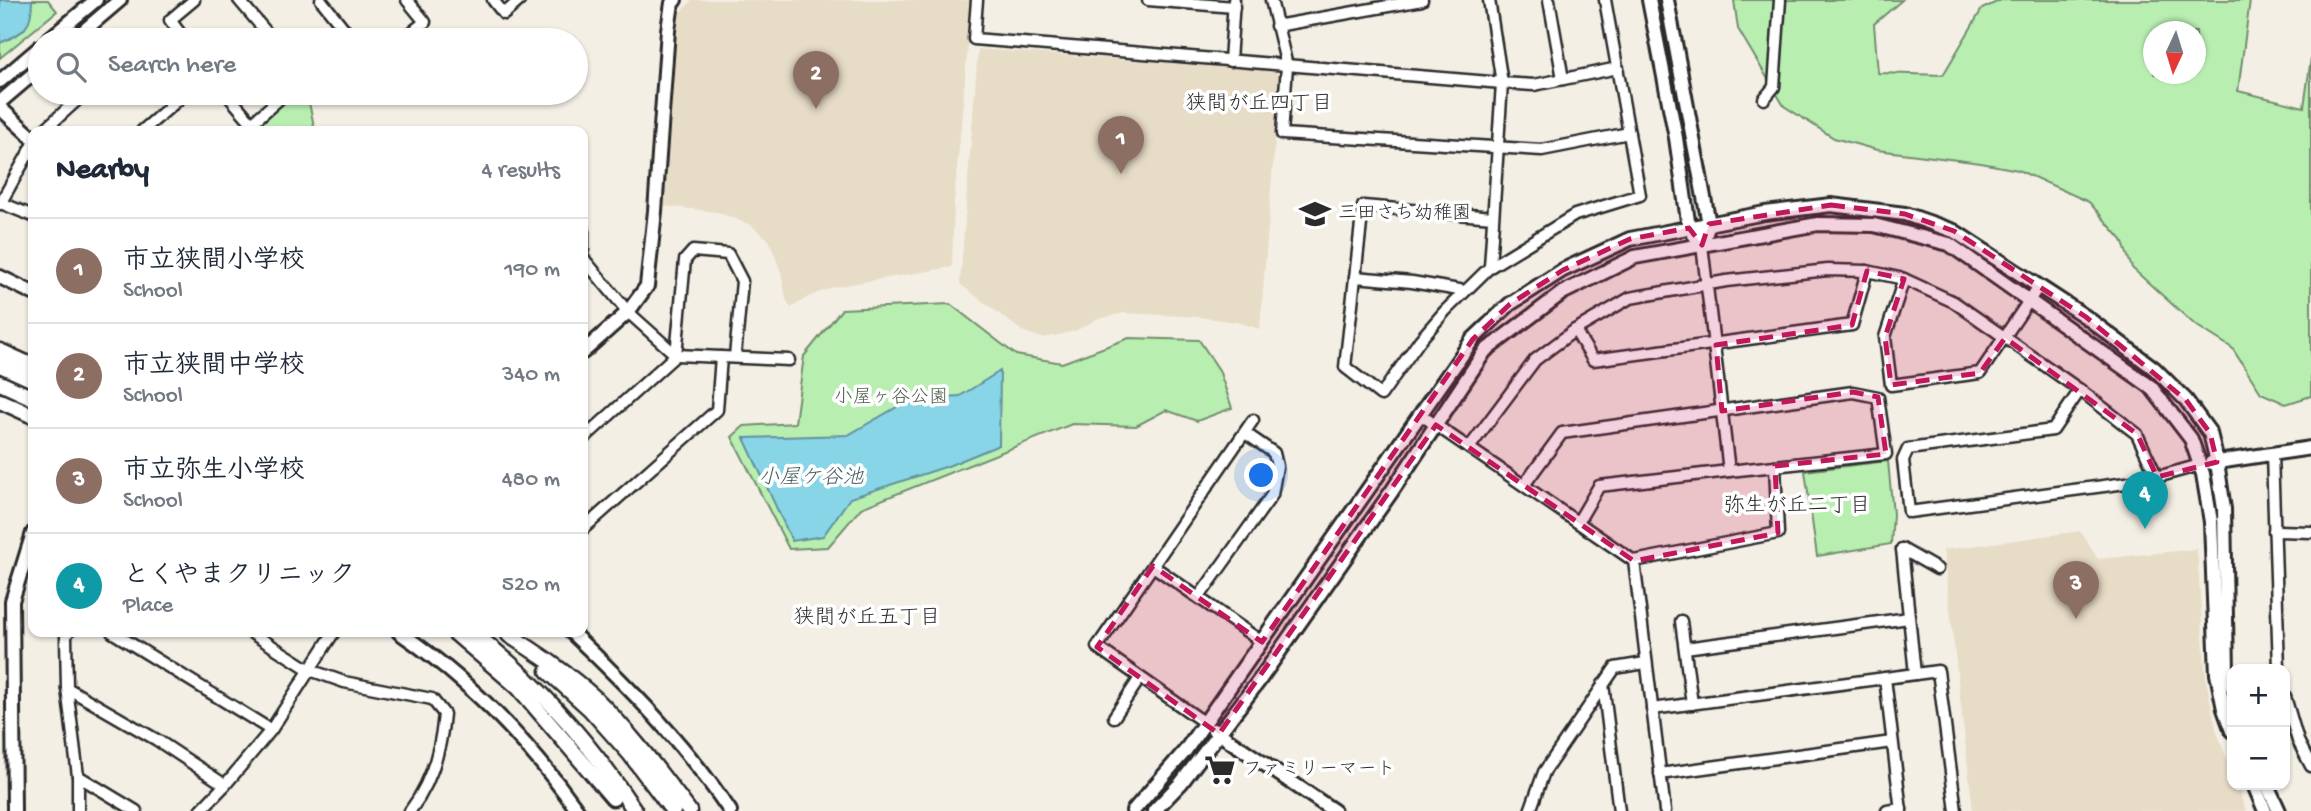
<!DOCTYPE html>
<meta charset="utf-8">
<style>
:root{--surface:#fff;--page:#f2f2f3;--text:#1f2937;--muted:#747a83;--line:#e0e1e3;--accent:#0f766e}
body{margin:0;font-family:"Gochi Hand","Klee One",sans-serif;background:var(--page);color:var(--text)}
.controls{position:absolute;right:21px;bottom:21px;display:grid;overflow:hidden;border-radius:14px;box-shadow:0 2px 5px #0004}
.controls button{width:63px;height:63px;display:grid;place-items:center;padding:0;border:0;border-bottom:2px solid var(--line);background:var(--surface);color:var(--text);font:35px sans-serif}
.compass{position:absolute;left:2143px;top:21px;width:63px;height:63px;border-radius:50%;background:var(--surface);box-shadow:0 2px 5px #0004;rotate:184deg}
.you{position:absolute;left:1262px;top:476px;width:24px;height:24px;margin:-18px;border:5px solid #fff;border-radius:50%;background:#1a73e8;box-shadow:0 0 0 10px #1a73e833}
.badge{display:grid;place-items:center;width:46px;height:46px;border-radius:50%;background:var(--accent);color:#fff;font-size:23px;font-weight:700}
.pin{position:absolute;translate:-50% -58px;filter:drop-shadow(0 2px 4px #0008)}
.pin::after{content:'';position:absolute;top:37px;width:24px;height:21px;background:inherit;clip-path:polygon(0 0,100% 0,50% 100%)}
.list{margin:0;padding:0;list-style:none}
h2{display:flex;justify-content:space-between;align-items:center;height:91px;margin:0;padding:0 28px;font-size:30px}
h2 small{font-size:23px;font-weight:400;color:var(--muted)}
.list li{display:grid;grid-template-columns:46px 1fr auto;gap:21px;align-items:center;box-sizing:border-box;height:105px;padding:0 28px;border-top:2px solid var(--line)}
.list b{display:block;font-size:26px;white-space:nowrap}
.list p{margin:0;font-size:23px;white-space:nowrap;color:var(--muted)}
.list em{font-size:23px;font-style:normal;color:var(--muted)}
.icon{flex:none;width:38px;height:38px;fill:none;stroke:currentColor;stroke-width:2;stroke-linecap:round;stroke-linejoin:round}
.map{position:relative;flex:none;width:2311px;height:811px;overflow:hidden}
.search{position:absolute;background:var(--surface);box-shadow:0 2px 5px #0004;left:28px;top:28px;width:560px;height:77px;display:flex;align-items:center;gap:18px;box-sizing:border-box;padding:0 24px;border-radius:38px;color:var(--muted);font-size:26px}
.panel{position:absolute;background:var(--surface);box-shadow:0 2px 5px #0004;left:28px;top:126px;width:560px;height:511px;border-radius:14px}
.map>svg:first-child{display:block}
.built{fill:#e7dcc6}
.green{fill:#b8efb1;stroke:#728d6e;stroke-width:2;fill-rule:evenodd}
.water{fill:#88d5e7;stroke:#63919c;stroke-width:2}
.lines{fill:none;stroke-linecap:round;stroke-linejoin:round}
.minor-casing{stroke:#2b2b2b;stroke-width:15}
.tertiary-casing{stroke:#2b2b2b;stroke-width:18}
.secondary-casing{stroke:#2b2b2b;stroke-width:19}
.minor{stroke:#fff;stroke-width:10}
.tertiary{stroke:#fff;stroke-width:12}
.secondary{stroke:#fff;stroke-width:14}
.marked{fill:#c2185b;fill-opacity:0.2;stroke:#c2185b;stroke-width:5;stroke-dasharray:14 9;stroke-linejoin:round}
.labels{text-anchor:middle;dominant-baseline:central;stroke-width:7;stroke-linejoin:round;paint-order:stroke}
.poi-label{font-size:19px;fill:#2b2b2b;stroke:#fff;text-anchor:start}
.park-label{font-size:19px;fill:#4e5c4c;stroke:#fff}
.neighbourhood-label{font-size:21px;fill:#2b2b2b;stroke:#fff}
.water-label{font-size:21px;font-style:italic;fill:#475e63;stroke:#fff}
</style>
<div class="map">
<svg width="2311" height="811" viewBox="0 0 2311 811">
<rect width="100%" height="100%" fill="#f4efe5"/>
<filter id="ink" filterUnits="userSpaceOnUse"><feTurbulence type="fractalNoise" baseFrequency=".0143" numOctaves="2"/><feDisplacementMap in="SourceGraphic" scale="14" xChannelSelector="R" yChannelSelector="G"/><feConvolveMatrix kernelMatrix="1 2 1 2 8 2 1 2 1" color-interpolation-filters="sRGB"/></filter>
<g filter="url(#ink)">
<g class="built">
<polygon points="692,0 972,0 954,202 952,267 834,287 810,296 791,308 786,299 781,272 769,240 751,225 717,212 664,206 677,17"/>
<polygon points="978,49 1274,71 1280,76 1260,329 1236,322 1199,317 1124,313 1097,319 1077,330 1059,335 1042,338 1022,331 960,284"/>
<polygon points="2080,531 2098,559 2197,549 2206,680 2216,729 2232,773 2232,785 2237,785 2246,811 1973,811 1943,550"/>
</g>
<g class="green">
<polygon points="0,0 48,0 57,11 0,58"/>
<path d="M1734 0H1902L1874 24 1878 73 1943 75 1982 9 2001 0H2250L2238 91 2304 107 2311 58V396L2286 404 2261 393 2232 348 2194 324 2132 268 2122 240 2089 202 2018 170 1981 163 1877 150 1834 138 1784 106 1738 29ZM2154 32H2196V74H2154Z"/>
<polygon points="294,93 307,93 315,131 253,131"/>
<polygon points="950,304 1016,355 1062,363 1129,338 1199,340 1219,370 1232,408 1197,421 1166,410 1136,426 1072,424 861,508 828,547 789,549 732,437 744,426 795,423 804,356 842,309"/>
<polygon points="1888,461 1893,514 1891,544 1817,556 1805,471"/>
</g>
<g class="water">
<path d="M0 0H32C32 28 24 33 0 43Z"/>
<polygon points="1000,371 999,445 948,466 850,498 823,536 792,541 744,438 848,435 911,399 960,396"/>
</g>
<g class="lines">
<defs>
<g id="minor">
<polyline points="239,0 273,40"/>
<polyline points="321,0 353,40"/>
<polyline points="493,0 504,14 520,0"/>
<polyline points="977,0 974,39 1502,83 1534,85 1618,68"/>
<polyline points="1148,0 1234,7"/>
<polyline points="1271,0 1287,66 1282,134 1542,150 1629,133"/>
<polyline points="1489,0 1502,83 1490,267 1445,311 1420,340 1381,395 1345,367 1363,206 1493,217"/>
<polyline points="1549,0 1563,79"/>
<polyline points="1276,26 1422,0"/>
<polyline points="185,40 170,20 194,0"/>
<polyline points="402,40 425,22 407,0"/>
<polyline points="1230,61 1234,0"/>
<polyline points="162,93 172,105"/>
<polyline points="226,93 252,123 286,93"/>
<polyline points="1764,99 1774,87 1780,0"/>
<polyline points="43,131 85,93"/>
<polyline points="142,131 186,93"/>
<polyline points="1,203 33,216"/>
<polyline points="0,204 33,145"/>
<polyline points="583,226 583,250"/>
<polyline points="583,258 628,312 676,355 789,360"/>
<polyline points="1490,267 1575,215 1640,195 1605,0"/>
<polyline points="1355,277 1412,282 1465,291"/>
<polyline points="1904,279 1885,337 1891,385 1980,373 2039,286"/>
<polyline points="1575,330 1593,360 1852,325 1867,271"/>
<polyline points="2080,390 2053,430 1908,449 1903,460 1909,512 2126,483 2157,477 2200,465"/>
<polyline points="1421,415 1634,561 1665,811"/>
<polyline points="583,439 676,355 685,260 693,251 728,254 742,281 735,357"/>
<polyline points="1469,448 1535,360 1575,330 1630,298 1726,281 1828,270 1867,271 1904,279 1954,302 2080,390 2137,434 2157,477"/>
<polyline points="2272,454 2279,669"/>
<polyline points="1524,485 1562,433 1853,392 1878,397 1886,454 1729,471"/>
<polyline points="1578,522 1599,486 1729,471 1702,245"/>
<polyline points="583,529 717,410 721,357"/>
<polyline points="2274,531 2311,532"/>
<polyline points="1902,549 1915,674"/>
<polyline points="1902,549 1937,569"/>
<polyline points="1634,561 1778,533 1775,466"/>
<polyline points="1153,566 1262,642"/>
<polyline points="1199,597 1272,495 1277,466 1274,453 1245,433"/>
<polyline points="1681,621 1692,704"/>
<polyline points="68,632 66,637 67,688 78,776 78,811"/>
<polyline points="112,632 271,730"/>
<path d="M250 632 310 670 344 682 432 699 444 714C441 750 432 782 410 811"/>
<polyline points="1685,648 1909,618"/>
<polyline points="1885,678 1901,811"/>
<polyline points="1603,684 1619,811"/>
<polyline points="67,688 157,740 225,785"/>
<polyline points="2285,697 2298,741 2311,766"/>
<polyline points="1652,709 1938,671 1956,811"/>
<polyline points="1114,717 1140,678"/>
<polyline points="1205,723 1097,647 1253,420"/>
<polyline points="1660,774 1892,742"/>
<polyline points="78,776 136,811"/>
<polyline points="200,811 225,785 271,730 334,632"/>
<polyline points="1530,811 1544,772 1615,668 1645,663"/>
<polyline points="1887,811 1901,809"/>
</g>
<g id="tertiary">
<polyline points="1649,0 1676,138 1689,228 1702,245"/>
<polyline points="1667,0 1709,224 1702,245"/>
<polyline points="48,40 96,0"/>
<polyline points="73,40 120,0"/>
<polyline points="0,81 40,47"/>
<polyline points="0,102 40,68"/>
<polyline points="0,108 33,138"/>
<polyline points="0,277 33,293"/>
<polyline points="583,352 628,312 647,286 655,211 668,30 672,3 675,0"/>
<polyline points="2211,463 2311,448"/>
<path d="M399 632C469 680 529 742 578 811"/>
<path d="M571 632C629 687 685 744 730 811"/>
<polyline points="1214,730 1334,811"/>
<polyline points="2254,785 2265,811"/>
<polyline points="2267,785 2279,811"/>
<polyline points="14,811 12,601 33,533"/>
<polyline points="1133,811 1185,751 1473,339 1510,304 1563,270 1630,239 1765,213 1831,205 1905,214 1954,231 2086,317 2155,369 2186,400 2210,433 2217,462 2224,509 2227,672 2232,687"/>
<polyline points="1154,811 1181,783 1258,682 1392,491 1485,351 1562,293 1635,257 1818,224 1874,225 1949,244 2151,387 2191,439 2203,474 2211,522 2217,674 2224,709 2232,731"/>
</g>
<g id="secondary">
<polyline points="0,351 33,366"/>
<polyline points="0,365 33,380"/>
<polyline points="0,383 33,398"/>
<polyline points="0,401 33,416"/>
<polyline points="454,632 518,687 613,798"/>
<path d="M472 632C536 681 591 744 635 811"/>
<path d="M509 635C540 655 569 674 596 699 631 733 660 773 689 811"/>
<polyline points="548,671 590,709 630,754 673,811"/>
</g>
</defs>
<use href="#minor" class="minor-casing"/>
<use href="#tertiary" class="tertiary-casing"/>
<use href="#secondary" class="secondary-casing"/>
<use href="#minor" class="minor"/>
<use href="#tertiary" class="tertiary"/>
<use href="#secondary" class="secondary"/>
</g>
</g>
<path class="marked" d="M1831 205 1905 214 1954 231 2086 317 2186 400 2210 433 2217 462 2157 477 2137 434 2005 338 1980 373 1891 385 1885 337 1904 279 1867 271 1852 325 1716 345 1722 411 1853 392 1878 397 1886 454 1775 466 1778 533 1634 561 1436 425 1219 734 1097 647 1153 566 1262 642 1473 339 1510 304 1563 270 1630 239 1689 228 1702 245 1709 224Z"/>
<defs>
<symbol id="school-bare" viewBox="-9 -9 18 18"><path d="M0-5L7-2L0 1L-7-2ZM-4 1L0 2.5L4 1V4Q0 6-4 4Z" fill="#2b2b2b" stroke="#fff" stroke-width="2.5" paint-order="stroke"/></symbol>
<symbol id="supermarket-bare" viewBox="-9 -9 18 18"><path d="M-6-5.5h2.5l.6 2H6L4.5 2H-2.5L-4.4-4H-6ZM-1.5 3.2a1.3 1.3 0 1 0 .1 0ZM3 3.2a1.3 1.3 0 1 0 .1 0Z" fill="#2b2b2b" stroke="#fff" stroke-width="2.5" paint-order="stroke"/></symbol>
</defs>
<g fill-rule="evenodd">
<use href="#school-bare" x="1293" y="192" width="44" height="44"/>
<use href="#supermarket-bare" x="1198" y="748" width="44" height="44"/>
</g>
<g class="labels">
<g class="poi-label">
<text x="1338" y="214">三田さち幼稚園</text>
<text x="1243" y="770">ファミリーマート</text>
</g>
<g class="park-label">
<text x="891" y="398">小屋ヶ谷公園</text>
</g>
<g class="neighbourhood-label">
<text x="1259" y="105">狭間が丘四丁目</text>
<text x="1797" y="507">弥生が丘二丁目</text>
<text x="867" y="619">狭間が丘五丁目</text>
</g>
<g class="water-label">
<text x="811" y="479">小屋ケ谷池</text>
</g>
</g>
</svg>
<div class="controls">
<button>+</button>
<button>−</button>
</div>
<svg class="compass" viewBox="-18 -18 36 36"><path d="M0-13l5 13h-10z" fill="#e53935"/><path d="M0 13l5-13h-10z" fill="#747a83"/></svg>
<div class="you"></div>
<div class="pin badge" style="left:1121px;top:174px;background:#8d6e63">1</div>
<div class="pin badge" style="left:816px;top:109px;background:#8d6e63">2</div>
<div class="pin badge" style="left:2076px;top:619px;background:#8d6e63">3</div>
<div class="pin badge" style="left:2145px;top:529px;background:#0f9aa8">4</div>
<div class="search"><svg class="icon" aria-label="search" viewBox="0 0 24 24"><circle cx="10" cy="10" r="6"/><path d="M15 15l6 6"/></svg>Search here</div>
<section class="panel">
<h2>Nearby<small>4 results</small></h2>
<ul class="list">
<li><span class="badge" style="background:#8d6e63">1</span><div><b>市立狭間小学校</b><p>School</p></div><em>190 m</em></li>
<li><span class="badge" style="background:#8d6e63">2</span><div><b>市立狭間中学校</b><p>School</p></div><em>340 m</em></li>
<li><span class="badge" style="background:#8d6e63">3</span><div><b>市立弥生小学校</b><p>School</p></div><em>480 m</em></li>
<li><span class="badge" style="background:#0f9aa8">4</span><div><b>とくやまクリニック</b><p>Place</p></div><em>520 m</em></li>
</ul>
</section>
</div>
